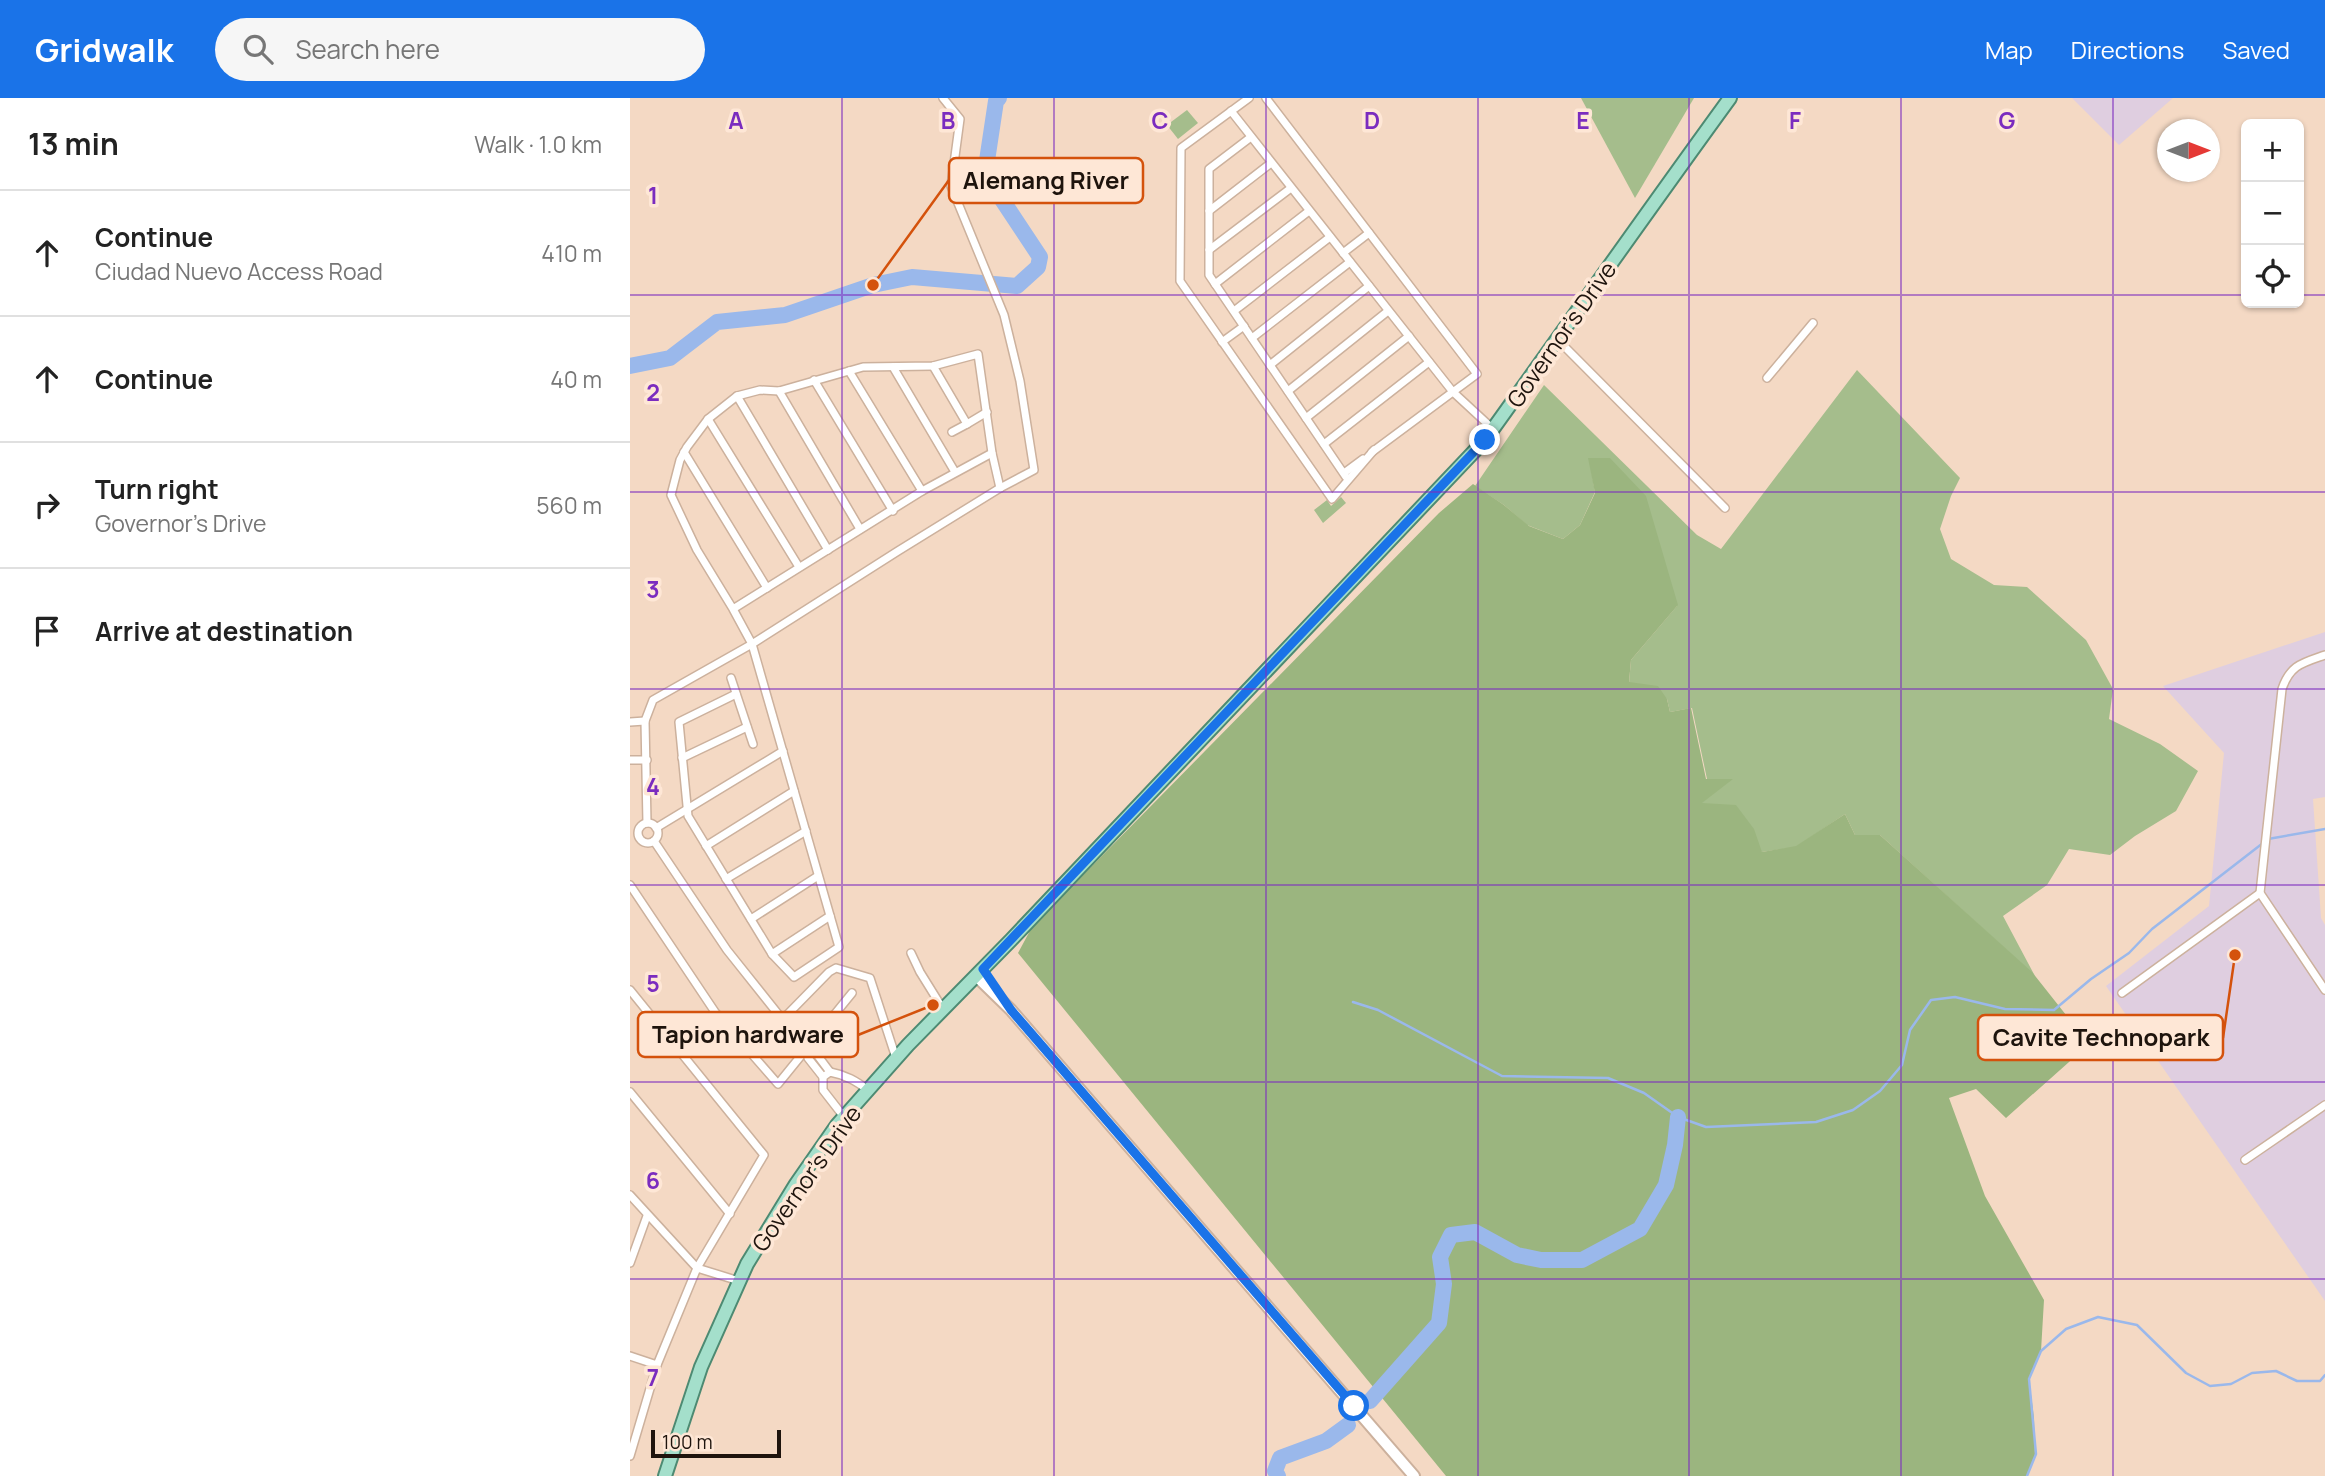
<!DOCTYPE html>
<meta charset="utf-8">
<style>
:root{--surface:#fff;--page:#f6f6f6;--text:#222;--muted:#767676;--line:#e0e0e0;--accent:#1a73e8}
body{margin:0;font-family:Manrope,sans-serif;background:var(--page);color:var(--text)}
.controls{position:absolute;right:21px;top:21px;display:grid;overflow:hidden;border-radius:10px;box-shadow:0 2px 5px #0004}
.controls button{width:63px;height:63px;display:grid;place-items:center;padding:0;border:0;border-bottom:2px solid var(--line);background:var(--surface);color:var(--text);font:35px sans-serif}
.compass{position:absolute;left:1527px;top:21px;width:63px;height:63px;border-radius:50%;background:var(--surface);box-shadow:0 2px 5px #0004;rotate:90deg}
.scale{position:absolute;left:21px;bottom:18px;width:130px;box-sizing:border-box;padding-left:7px;border:4px solid #1e140d;border-top:0;font-size:19px;line-height:24px;white-space:nowrap;color:#1e140d;-webkit-text-stroke:5px #fee7d6;paint-order:stroke}
.stop{position:absolute;width:21px;height:21px;margin:-16px;border:5px solid #1a73e8;border-radius:50%;background:#fff}
.stop.end{background:#1a73e8;border-color:#fff;box-shadow:0 2px 7px #0008}
.list{margin:0;padding:0;list-style:none}
h2{display:flex;justify-content:space-between;align-items:center;height:91px;margin:0;padding:0 28px;font-size:30px}
h2 small{font-size:23px;font-weight:400;color:var(--muted)}
.list li{display:grid;grid-template-columns:46px 1fr auto;gap:21px;align-items:center;box-sizing:border-box;height:126px;padding:0 28px;border-top:2px solid var(--line)}
.list b{display:block;font-size:26px;white-space:nowrap}
.list p{margin:0;font-size:23px;white-space:nowrap;color:var(--muted)}
.list em{font-size:23px;font-style:normal;color:var(--muted)}
.icon{flex:none;width:38px;height:38px;fill:none;stroke:currentColor;stroke-width:2;stroke-linecap:round;stroke-linejoin:round}
.map{position:relative;flex:none;width:1695px;height:1378px;overflow:hidden}
header{display:flex;align-items:center;gap:42px;box-sizing:border-box;height:98px;padding:0 35px;background:var(--accent);color:#fff}
header strong{font-size:33px}
nav{display:flex;gap:38px;margin-inline-start:auto;font-size:24px}
.search{width:490px;height:63px;background:var(--page);display:flex;align-items:center;gap:18px;box-sizing:border-box;padding:0 24px;border-radius:38px;color:var(--muted);font-size:26px}
main{display:flex}
aside{flex:1;background:var(--surface)}
.map>svg:first-child{display:block}
.industrial{fill:#dfcee0}
.green{fill:#a5bd8c}
.forest{fill:#9bb57f}
.lines{fill:none;stroke-linecap:round;stroke-linejoin:round}
.stream{stroke:#9ab8eb;stroke-width:2.5}
.river{stroke:#9ab8eb;stroke-width:16}
.street-casing{stroke:#ccb19d;stroke-width:10}
.secondary-casing{stroke:#ccb19d;stroke-width:14}
.primary-casing{stroke:#4d8a72;stroke-width:16}
.street{stroke:#fff;stroke-width:7}
.secondary{stroke:#fff;stroke-width:10}
.primary{stroke:#a4dfcb;stroke-width:12}
.route{stroke:#1a73e8;stroke-width:9}
.grid{fill:none;stroke:#7b2cbf;stroke-width:2;stroke-opacity:0.55}
.labels{text-anchor:middle;dominant-baseline:central;stroke-width:7;stroke-linejoin:round;paint-order:stroke}
.street-label{font-size:23px;fill:#1e140d;stroke:#fee7d6}
.grid-label{font-size:23px;text-anchor:middle;font-weight:bold;fill:#7b2cbf;stroke:#fee7d6;stroke-width:7;stroke-linejoin:round;paint-order:stroke}
.leader{fill:none;stroke:#d4520c;stroke-width:2.5}
.callout-dot{fill:#d4520c;stroke:#fee7d6;stroke-width:2.5}
.callout{fill:#fee7d6;stroke:#d4520c;stroke-width:2.5}
.callout-label{font-size:24px;text-anchor:middle;font-weight:bold;fill:#1e140d}
</style>
<header>
<strong>Gridwalk</strong>
<div class="search"><svg class="icon" aria-label="search" viewBox="0 0 24 24"><circle cx="10" cy="10" r="6"/><path d="M15 15l6 6"/></svg>Search here</div>
<nav><a>Map</a><a>Directions</a><a>Saved</a></nav>
</header>
<main>
<aside>
<h2>13 min<small>Walk · 1.0 km</small></h2>
<ul class="list">
<li><svg class="icon" aria-label="ahead" viewBox="0 0 24 24"><path d="M12 20V5M6 11l6-6 6 6"/></svg><div><b>Continue</b><p>Ciudad Nuevo Access Road</p></div><em>410 m</em></li>
<li><svg class="icon" aria-label="ahead" viewBox="0 0 24 24"><path d="M12 20V5M6 11l6-6 6 6"/></svg><div><b>Continue</b></div><em>40 m</em></li>
<li><svg class="icon" aria-label="right" viewBox="0 0 24 24"><path d="M7 20v-9h11M14 6l5 5-5 5"/></svg><div><b>Turn right</b><p>Governor's Drive</p></div><em>560 m</em></li>
<li><svg class="icon" aria-label="arrive" viewBox="0 0 24 24"><path d="M6 21V4h12l-3 4 3 4H6"/></svg><div><b>Arrive at destination</b></div></li>
</ul>
</aside>
<div class="map">
<svg width="1695" height="1378" viewBox="0 0 1695 1378">
<rect width="100%" height="100%" fill="#f4d9c4"/>
<g class="industrial">
<polygon points="1442,0 1543,0 1489,47"/>
<polygon points="1695,534 1695,699 1683,701 1691,820 1695,827 1695,1203 1476,888 1579,808 1594,655 1533,588"/>
</g>
<g class="green">
<polygon points="951,0 1064,0 1005,100"/>
<polygon points="557,12 568,25 548,41 537,27"/>
<polygon points="1227,272 1330,380 1321,398 1310,431 1321,461 1364,487 1397,489 1456,542 1483,591 1479,621 1530,646 1568,673 1546,713 1505,738 1480,757 1439,751 1417,787 1373,818 1405,878 1250,737 1225,737 1215,716 1166,749 1132,754 1071,705 1101,681 1077,681 1062,610 1040,614 1037,601 999,585 1001,562 1047,508 959,360 965,394 950,427 933,441 897,427 874,407 845,388 914,287 1067,437 1091,451"/>
<polygon points="711,399 716,405 693,425 684,412 697,402 701,408"/>
</g>
<polygon class="forest" points="958,360 980,360 1016,398 1048,507 1001,562 999,584 1028,588 1037,601 1040,614 1061,610 1076,681 1103,681 1072,705 1106,707 1124,731 1132,754 1166,748 1215,716 1225,737 1250,737 1402,874 1444,927 1448,956 1376,1020 1346,991 1319,1000 1355,1098 1414,1202 1411,1253 1399,1281 1404,1320 1405,1358 1397,1378 816,1378 388,855 402,829 809,415 843,386 874,407 899,428 933,441 950,427 965,395"/>
<g class="lines">
<g class="stream">
<polyline points="1638,741 1695,731"/>
<polyline points="723,904 748,912 872,978 978,980 1014,995 1048,1019 1076,1029 1186,1024 1223,1012 1250,993 1272,967 1280,932 1301,902 1325,899 1375,911 1424,912 1461,881 1499,855 1522,831 1633,745"/>
<polyline points="1397,1378 1406,1356 1399,1281 1411,1253 1436,1231 1468,1219 1507,1227 1556,1275 1580,1288 1601,1286 1622,1275 1646,1273 1667,1283 1690,1283 1695,1277"/>
</g>
<g class="river">
<polyline points="0,268 40,260 87,224 155,217 243,187 282,179 387,188 408,169 410,159 355,76 366,3 369,0"/>
<polyline points="740,1303 809,1225 814,1186 810,1159 821,1137 845,1134 887,1157 911,1162 952,1162 1010,1131 1036,1087 1045,1047 1048,1019"/>
<polyline points="648,1378 645,1373 650,1360 696,1343 718,1327"/>
</g>
<defs>
<g id="street">
<polyline points="619,0 551,50 550,183 702,401 744,352"/>
<polyline points="636,0 847,276 742,354"/>
<polyline points="601,13 823,294 863,331"/>
<polyline points="621,39 579,71 579,177 716,379"/>
<polyline points="579,113 641,65"/>
<polyline points="579,152 661,90"/>
<polyline points="713,155 739,135"/>
<polyline points="585,186 679,113"/>
<polyline points="604,213 700,139"/>
<polyline points="622,240 720,164"/>
<polyline points="928,242 1095,410"/>
<polyline points="592,244 614,228"/>
<polyline points="640,267 739,188"/>
<polyline points="303,268 337,326 357,314"/>
<polyline points="263,269 325,374"/>
<polyline points="219,273 292,393"/>
<polyline points="1137,280 1183,225"/>
<polyline points="184,282 263,413"/>
<polyline points="149,293 230,431"/>
<polyline points="658,293 758,213"/>
<polyline points="107,298 198,452"/>
<polyline points="676,320 779,238"/>
<polyline points="78,321 169,469"/>
<polyline points="322,334 337,326"/>
<polyline points="694,346 799,264"/>
<polyline points="54,354 137,490"/>
<polyline points="362,355 370,390"/>
<polyline points="714,375 733,361"/>
<polyline points="103,511 67,452 41,397 50,362 57,349 78,321 107,298 130,292 149,293 233,269 303,268 348,256 362,355 292,393 103,511 122,546 209,849 164,879 142,856 58,718 49,624 106,596"/>
<path d="M1695 557C1672 565 1660 567 1652 591L1630 795 1695 892"/>
<polyline points="101,580 123,646"/>
<polyline points="0,624 15,623"/>
<polyline points="52,660 117,629"/>
<polyline points="0,662 17,662"/>
<circle cx="18" cy="735" r="10"/>
<polyline points="17,725 15,623 23,602 122,546 268,453 370,390 404,372 390,283 374,217 321,88 330,21 313,0"/>
<polyline points="26,730 153,653"/>
<polyline points="24,743 97,852 176,951 178,960 193,979"/>
<polyline points="76,748 164,693"/>
<polyline points="96,781 176,733"/>
<polyline points="0,787 85,914 148,986 222,895"/>
<polyline points="121,821 188,778"/>
<polyline points="281,855 290,874 313,911"/>
<polyline points="142,856 200,818"/>
<polyline points="0,892 134,1057 67,1170 0,1097"/>
<polyline points="1492,895 1630,795"/>
<polyline points="153,921 199,874 206,870 240,880 266,960"/>
<polyline points="176,951 185,954 200,974"/>
<polyline points="0,994 100,1116"/>
<path d="M214 1019 193 992V979L200 974C216 977 226 983 238 992"/>
<polyline points="1615,1062 1695,1007"/>
<polyline points="0,1165 17,1118"/>
<polyline points="0,1258 27,1267"/>
<polyline points="0,1358 27,1267 67,1170 109,1183"/>
</g>
<polyline id="secondary" points="346,878 381,912 784,1378"/>
<path id="primary" d="M35 1378 71 1269 117 1166 166 1086 207 1027 278 947 381 842 855 342C937 228 1017 114 1100 0"/>
</defs>
<use href="#street" class="street-casing"/>
<use href="#secondary" class="secondary-casing"/>
<use href="#primary" class="primary-casing"/>
<use href="#street" class="street"/>
<use href="#secondary" class="secondary"/>
<use href="#primary" class="primary"/>
</g>
<g class="lines">
<polyline class="route" points="724,1308 381,912 353,871 855,342"/>
</g>
<path class="grid" d="M212 0V1378M424 0V1378M636 0V1378M848 0V1378M1059 0V1378M1271 0V1378M1483 0V1378M0 197H1616M1669 197H1695M0 394H1695M0 591H1695M0 787H1695M0 984H1695M0 1181H1695"/>
<g class="labels">
<g class="street-label">
<text transform="translate(931 236) rotate(-55)">Governor's Drive</text>
<text transform="translate(176 1080) rotate(-55)">Governor's Drive</text>
</g>
</g>
<g class="grid-label">
<text x="106" y="31">A</text>
<text x="318" y="31">B</text>
<text x="530" y="31">C</text>
<text x="742" y="31">D</text>
<text x="953" y="31">E</text>
<text x="1165" y="31">F</text>
<text x="1377" y="31">G</text>
<text x="23" y="106">1</text>
<text x="23" y="303">2</text>
<text x="23" y="500">3</text>
<text x="23" y="697">4</text>
<text x="23" y="894">5</text>
<text x="23" y="1091">6</text>
<text x="23" y="1288">7</text>
</g>
<path class="leader" d="M243 187L319 82M303 907L228 937M1605 857L1593 940"/>
<g class="callout-dot">
<circle cx="243" cy="187" r="7"/>
<circle cx="303" cy="907" r="7"/>
<circle cx="1605" cy="857" r="7"/>
</g>
<g class="callout">
<rect x="319" y="60" width="194" height="45" rx="7"/>
<rect x="8" y="914" width="220" height="45" rx="7"/>
<rect x="1348" y="917" width="245" height="45" rx="7"/>
</g>
<g class="callout-label">
<text x="416" y="91">Alemang River</text>
<text x="118" y="945">Tapion hardware</text>
<text x="1471" y="948">Cavite Technopark</text>
</g>
</svg>
<div class="controls">
<button>+</button>
<button>−</button>
<button><svg class="icon" aria-label="locate" viewBox="0 0 24 24"><circle cx="12" cy="12" r="6"/><path d="M12 2v4M12 18v4M2 12h4M18 12h4"/></svg></button>
</div>
<svg class="compass" viewBox="-18 -18 36 36"><path d="M0-13l5 13h-10z" fill="#e53935"/><path d="M0 13l5-13h-10z" fill="#767676"/></svg>
<div class="scale">100 m</div>
<div class="stop" style="left:724px;top:1308px"></div>
<div class="stop end" style="left:855px;top:342px"></div>
</div>
</main>
